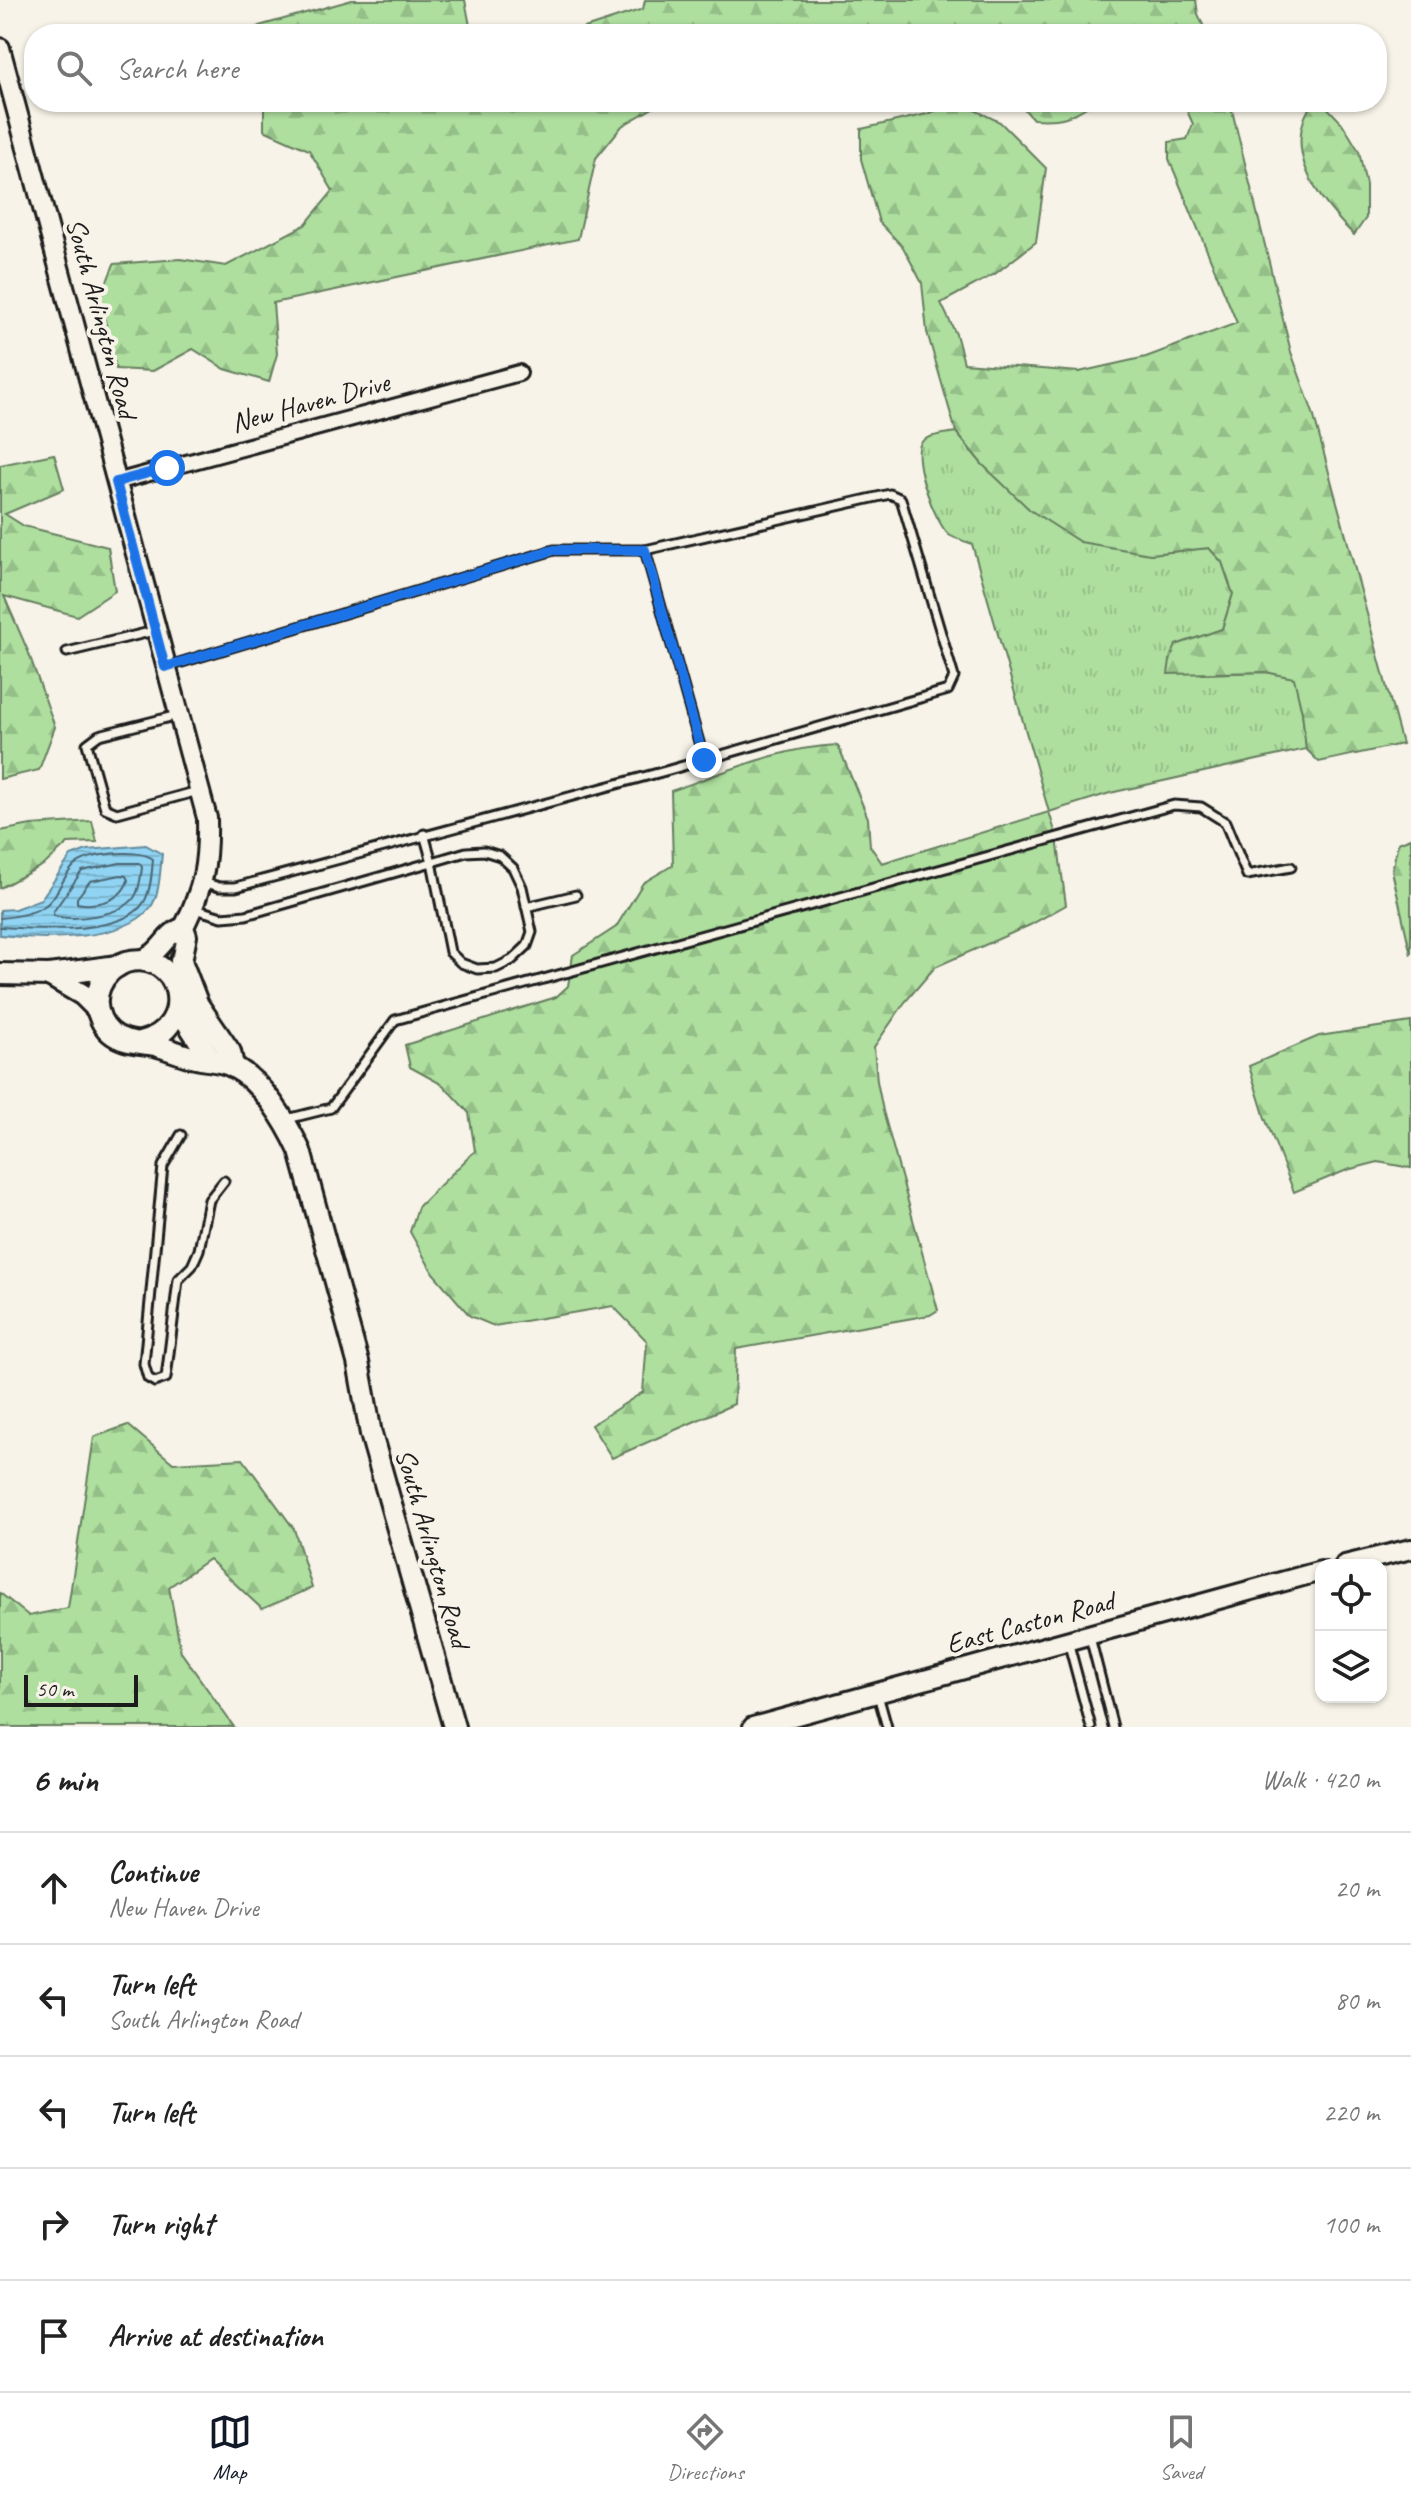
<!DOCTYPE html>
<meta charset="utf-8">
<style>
:root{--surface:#fff;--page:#f2f2f2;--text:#222;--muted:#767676;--line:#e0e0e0;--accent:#111827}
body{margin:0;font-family:Caveat,sans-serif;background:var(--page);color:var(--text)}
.controls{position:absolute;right:24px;bottom:24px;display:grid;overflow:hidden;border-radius:16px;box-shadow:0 2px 6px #0004}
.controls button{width:72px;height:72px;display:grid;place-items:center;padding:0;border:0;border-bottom:2px solid var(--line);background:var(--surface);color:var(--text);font:40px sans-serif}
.scale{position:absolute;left:24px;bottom:20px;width:114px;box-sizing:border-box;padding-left:8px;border:4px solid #1c1c1c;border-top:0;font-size:22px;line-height:28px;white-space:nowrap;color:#1c1c1c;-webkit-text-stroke:6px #f7f3e8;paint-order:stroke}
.stop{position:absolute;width:24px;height:24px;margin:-18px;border:6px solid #1a73e8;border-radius:50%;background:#fff}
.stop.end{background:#1a73e8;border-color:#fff;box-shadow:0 2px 8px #0008}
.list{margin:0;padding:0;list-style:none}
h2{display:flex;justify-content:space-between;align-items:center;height:104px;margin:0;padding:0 32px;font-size:34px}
h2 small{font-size:26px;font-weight:400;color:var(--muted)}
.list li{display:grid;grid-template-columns:52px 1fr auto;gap:24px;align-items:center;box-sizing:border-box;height:112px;padding:0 32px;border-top:2px solid var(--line)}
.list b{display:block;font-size:30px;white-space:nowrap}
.list p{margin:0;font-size:26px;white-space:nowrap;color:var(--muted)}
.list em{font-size:26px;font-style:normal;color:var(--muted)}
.icon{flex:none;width:44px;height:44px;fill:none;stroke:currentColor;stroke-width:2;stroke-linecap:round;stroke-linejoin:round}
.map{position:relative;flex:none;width:1411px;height:1727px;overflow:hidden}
.search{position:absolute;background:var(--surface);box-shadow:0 2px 6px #0004;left:24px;right:24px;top:24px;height:88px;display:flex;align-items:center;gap:20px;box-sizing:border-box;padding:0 28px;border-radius:32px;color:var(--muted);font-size:30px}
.sheet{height:664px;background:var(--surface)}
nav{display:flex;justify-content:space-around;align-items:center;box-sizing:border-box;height:112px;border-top:2px solid var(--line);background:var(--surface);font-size:22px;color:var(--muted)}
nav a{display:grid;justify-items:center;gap:4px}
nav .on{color:var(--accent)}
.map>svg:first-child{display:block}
.grass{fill:url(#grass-tufts);stroke:#657e5e;stroke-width:2}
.forest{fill:url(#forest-firs);stroke:#657e5e;stroke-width:2}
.water{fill:url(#water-rules);stroke:#628a9c;stroke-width:2}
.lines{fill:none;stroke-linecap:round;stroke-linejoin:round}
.shore{stroke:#4a6572;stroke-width:2}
.service-casing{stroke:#1c1c1c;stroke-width:13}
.minor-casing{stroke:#1c1c1c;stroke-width:20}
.tertiary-casing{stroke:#1c1c1c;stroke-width:24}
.secondary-casing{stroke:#1c1c1c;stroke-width:26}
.service{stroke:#f7f3e8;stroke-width:7}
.minor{stroke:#f7f3e8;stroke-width:14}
.tertiary{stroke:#f7f3e8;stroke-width:18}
.secondary{stroke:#f7f3e8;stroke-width:20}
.route{stroke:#1a73e8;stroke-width:10}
.labels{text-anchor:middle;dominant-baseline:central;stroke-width:8;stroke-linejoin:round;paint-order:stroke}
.street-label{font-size:28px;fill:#1c1c1c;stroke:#f7f3e8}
</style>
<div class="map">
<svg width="1411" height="1727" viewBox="0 0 1411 1727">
<defs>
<pattern id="grass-tufts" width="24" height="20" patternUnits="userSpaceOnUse" patternTransform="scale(2)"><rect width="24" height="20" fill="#aedf9f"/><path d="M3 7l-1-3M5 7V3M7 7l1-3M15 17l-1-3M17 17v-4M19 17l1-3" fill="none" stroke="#95bf88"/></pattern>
<pattern id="forest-firs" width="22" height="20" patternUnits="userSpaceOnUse" patternTransform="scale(2)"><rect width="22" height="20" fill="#aedf9f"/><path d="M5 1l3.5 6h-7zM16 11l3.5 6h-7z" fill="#95bf88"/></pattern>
<pattern id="water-rules" width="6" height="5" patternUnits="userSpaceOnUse" patternTransform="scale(2)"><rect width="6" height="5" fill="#90d3f2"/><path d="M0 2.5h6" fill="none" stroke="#7cb5cf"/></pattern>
</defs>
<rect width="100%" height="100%" fill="#f7f3e8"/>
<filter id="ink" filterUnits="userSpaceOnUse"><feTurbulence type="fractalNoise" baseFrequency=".0125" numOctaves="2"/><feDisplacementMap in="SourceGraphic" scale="16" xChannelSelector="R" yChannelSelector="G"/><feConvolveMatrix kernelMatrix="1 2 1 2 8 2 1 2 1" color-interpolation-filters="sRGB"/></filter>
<g filter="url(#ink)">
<path class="grass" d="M956 432 982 464 1150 554 1209 548 1222 562 1233 594 1222 629 1176 645 1202 674 1266 672 1295 678 1302 712 1306 749 1110 793 1049 812 972 544C965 541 955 539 949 535 935 523 911 458 921 443 926 435 946 434 956 432Z"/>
<g class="forest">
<polygon points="352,0 465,0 470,26 475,34 248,34 259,26"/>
<polygon points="645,0 1196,0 1198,14 1207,34 566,34 643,9"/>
<polygon points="264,102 663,102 622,126 596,158 578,239 273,303 277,354 269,382 225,369 193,349 153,371 116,369 100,299 114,264 180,259 226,266 305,225 333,191 309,150 264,130"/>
<polygon points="958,102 1000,122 1046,168 1036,242 995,274 941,303 956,334 964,363 1079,372 1146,357 1237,323 1169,159 1169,142 1187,139 1193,124 1183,102 1230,102 1291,352 1313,413 1402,744 1319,762 1306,749 1302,712 1294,678 1266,672 1168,674 1170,660 1176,645 1222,629 1233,594 1222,562 1209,548 1150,554 1080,542 1030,510 982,464 956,432 927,332 922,283 903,247 879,222 861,159 861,129 927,114"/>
<path d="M1018 102H1094C1071 118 1060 121 1033 119Z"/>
<path d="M1313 102H1322L1342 123 1359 151 1366 185V218L1354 235C1319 201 1280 150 1313 102Z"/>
<polygon points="54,454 64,489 5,514 24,526 108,547 115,591 77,616 4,596 28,651 55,727 39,770 0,779 0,465"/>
<path d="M838 745 868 818 870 846 882 863 1049 812 1057 838 1066 905 1030 925 935 967 905 1002 874 1047 877 1081 883 1111 938 1310 930 1315 736 1349 734 1404 612 1458 591 1425 643 1392 647 1341 613 1306 494 1326 470 1316 433 1273 410 1232 418 1207 475 1151 469 1113 443 1085 410 1067 405 1045 556 997 568 986 573 955 616 927 643 883 673 865 671 791C725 772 781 747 838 745Z"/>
<polygon points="92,821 97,842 68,843 45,864 0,888 0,831 31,825"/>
<polygon points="1411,838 1411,955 1392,871 1398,843"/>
<polygon points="1411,1022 1411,1168 1378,1162 1347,1170 1294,1192 1265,1118 1249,1066 1319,1036"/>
<polygon points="128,1425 173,1463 243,1459 294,1529 312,1588 262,1609 209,1559 169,1587 181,1652 234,1727 0,1727 0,1593 29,1616 68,1608 94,1437"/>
</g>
<path class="water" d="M146 845 162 854C160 870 160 896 150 908 123 942 39 940 0 935V910L15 909 41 899 71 856 87 850Z"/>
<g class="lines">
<g class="shore">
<path d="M120 863H139L142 867C141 876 140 890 134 898 120 916 74 921 54 916L53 912 82 871Z"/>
<path d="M121 875 126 876 128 880C122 901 96 907 77 903V898L90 881Z"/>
<path d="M0 918C14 917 31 914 43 907 57 899 62 877 74 866 86 853 139 848 153 859 152 871 151 891 144 902 124 936 35 929 0 927"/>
</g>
<defs>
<g id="service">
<polyline points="645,550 704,760"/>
<polyline points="67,652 154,631"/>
<polyline points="169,666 554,550 645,550 890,494 901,499 954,677 948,690 669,770 236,887 219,887 203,882"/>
<polyline points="178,715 99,735 87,744 105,808 117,813 198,791"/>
<polyline points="526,907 576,895"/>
<polyline points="195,909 222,917 246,915 432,862 466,852 484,851 500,856 513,868 522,887 532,932 527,946 512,960 496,968 477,969 461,963 450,952 432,862 424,834"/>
<polyline points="287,1119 331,1108 395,1020 1174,805 1201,807 1225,822 1247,875 1291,867"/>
<polyline points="181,1135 163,1166 144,1364 148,1378 155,1382 166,1378 178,1280 192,1266 199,1250 209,1200 224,1181"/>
<polyline points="1090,1637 1113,1727"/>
<polyline points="1068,1641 1091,1727"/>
<polyline points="878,1695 887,1727"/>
</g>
<polyline id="minor" points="116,482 519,373"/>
<g id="tertiary">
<path d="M0 48 207 818C208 863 204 886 184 927L187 936 179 976"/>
<path d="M138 961C162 955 164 933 184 927"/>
<polyline points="1345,1565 1411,1549"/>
<polyline points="753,1727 1321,1571"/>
</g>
<g id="secondary">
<polyline points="181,961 198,1005 230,1052 233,1066"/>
<polyline points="0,974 49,975 118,966"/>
<polyline points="49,975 83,995 97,1009"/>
<polyline points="178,1001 182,1014 210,1058"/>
<path d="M141 1042C201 1027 180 948 126 962 114 966 105 975 100 986 91 1008 102 1033 125 1040 135 1043 145 1043 155 1045 169 1049 182 1055 196 1058 208 1061 220 1060 232 1066 262 1081 286 1121 300 1151L358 1362 371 1434 454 1727"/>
</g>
</defs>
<use href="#service" class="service-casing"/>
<use href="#minor" class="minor-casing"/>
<use href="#tertiary" class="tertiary-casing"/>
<use href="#secondary" class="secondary-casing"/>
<use href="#service" class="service"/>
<use href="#minor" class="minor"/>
<use href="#tertiary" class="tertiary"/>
<use href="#secondary" class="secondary"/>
</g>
</g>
<g class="lines" filter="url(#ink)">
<polyline class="route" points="167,468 116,482 165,667 554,550 645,550 704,760"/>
</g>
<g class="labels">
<g class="street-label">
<text transform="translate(102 318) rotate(75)">South Arlington Road</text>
<text transform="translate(310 402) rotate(-15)">New Haven Drive</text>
<text transform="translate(433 1548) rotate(74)">South Arlington Road</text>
<text transform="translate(1030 1622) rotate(-15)">East Caston Road</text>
</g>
</g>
</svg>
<div class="controls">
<button><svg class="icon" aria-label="locate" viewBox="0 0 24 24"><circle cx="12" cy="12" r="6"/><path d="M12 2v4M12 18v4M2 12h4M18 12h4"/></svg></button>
<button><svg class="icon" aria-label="layers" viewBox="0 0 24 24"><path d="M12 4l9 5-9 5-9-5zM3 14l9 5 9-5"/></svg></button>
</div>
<div class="scale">50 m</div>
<div class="stop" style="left:167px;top:468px"></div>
<div class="stop end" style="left:704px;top:760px"></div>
<div class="search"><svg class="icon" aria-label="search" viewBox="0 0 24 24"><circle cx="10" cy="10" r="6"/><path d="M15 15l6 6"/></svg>Search here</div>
</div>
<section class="sheet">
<h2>6 min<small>Walk · 420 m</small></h2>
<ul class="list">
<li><svg class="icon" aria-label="ahead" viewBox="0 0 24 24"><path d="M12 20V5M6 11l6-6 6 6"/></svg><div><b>Continue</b><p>New Haven Drive</p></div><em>20 m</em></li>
<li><svg class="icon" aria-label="left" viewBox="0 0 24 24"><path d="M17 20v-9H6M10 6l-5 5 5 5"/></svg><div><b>Turn left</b><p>South Arlington Road</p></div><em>80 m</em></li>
<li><svg class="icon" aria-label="left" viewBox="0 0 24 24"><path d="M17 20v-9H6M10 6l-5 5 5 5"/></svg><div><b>Turn left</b></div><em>220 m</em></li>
<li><svg class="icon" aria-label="right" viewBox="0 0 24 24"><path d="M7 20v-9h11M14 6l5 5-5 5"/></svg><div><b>Turn right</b></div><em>100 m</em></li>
<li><svg class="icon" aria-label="arrive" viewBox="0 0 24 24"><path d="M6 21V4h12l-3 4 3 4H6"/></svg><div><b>Arrive at destination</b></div></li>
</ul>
</section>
<nav>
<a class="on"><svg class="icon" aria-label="map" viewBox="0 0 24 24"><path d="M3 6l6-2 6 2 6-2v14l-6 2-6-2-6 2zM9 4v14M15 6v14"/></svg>Map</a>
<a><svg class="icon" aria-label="directions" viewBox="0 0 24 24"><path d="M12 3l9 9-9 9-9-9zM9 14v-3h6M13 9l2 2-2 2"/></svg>Directions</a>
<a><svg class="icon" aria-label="saved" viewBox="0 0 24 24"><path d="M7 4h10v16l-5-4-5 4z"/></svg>Saved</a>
</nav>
